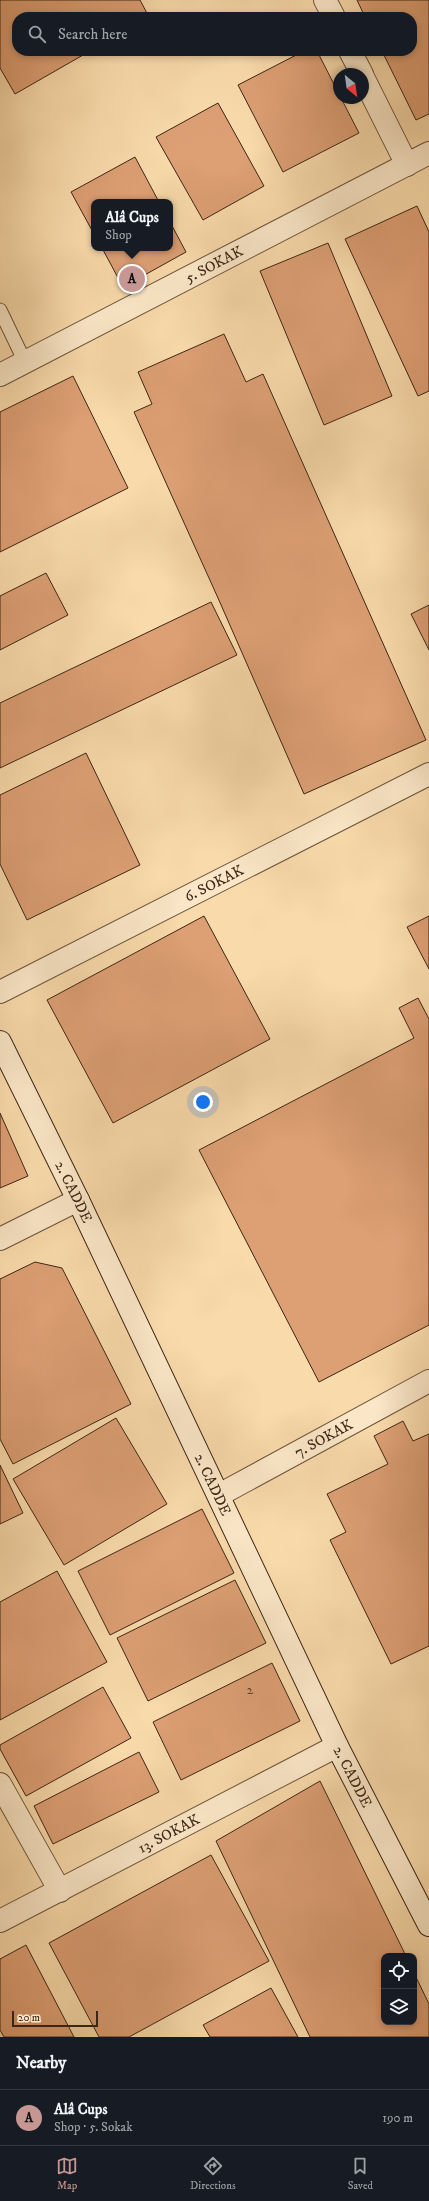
<!DOCTYPE html>
<meta charset="utf-8">
<style>
:root{--surface:#171b24;--page:#20242c;--text:#f1f3f6;--muted:#9ea1a6;--line:#363941;--accent:#c59692}
body{margin:0;font-family:"IM FELL DW Pica",serif;background:var(--page);color:var(--text)}
.controls{position:absolute;right:12px;bottom:12px;display:grid;overflow:hidden;border-radius:8px;box-shadow:0 2px 6px #0003}
.controls button{width:36px;height:36px;display:grid;place-items:center;padding:0;border:0;border-bottom:1px solid var(--line);background:var(--surface);color:var(--text);font:20px sans-serif}
.compass{position:absolute;left:333px;top:68px;width:36px;height:36px;border-radius:50%;background:var(--surface);box-shadow:0 2px 6px #0003;rotate:151deg}
.scale{position:absolute;left:12px;bottom:10px;width:86px;box-sizing:border-box;padding-left:4px;border:2px solid #3c2616;border-top:0;font-size:11px;line-height:14px;white-space:nowrap;color:#3c2616;-webkit-text-stroke:3px #fbe7c8;paint-order:stroke}
.you{position:absolute;left:203px;top:1102px;width:14px;height:14px;margin:-10px;border:3px solid #fff;border-radius:50%;background:#1a73e8;box-shadow:0 0 0 6px #1a73e833}
.badge{display:grid;place-items:center;width:26px;height:26px;border-radius:50%;background:var(--accent);color:#111;font-size:13px;font-weight:700}
.pin{position:absolute;translate:-50% -50%;border:2px solid #fff;box-shadow:0 1px 4px #0006}
.popup{position:absolute;left:91px;top:199px;width:82px;height:52px;box-sizing:border-box;display:grid;place-content:center;border-radius:8px;background:var(--surface);filter:drop-shadow(0 1px 3px #0005);font-size:13px;white-space:nowrap;color:var(--muted)}
.popup b{font-size:15px;color:var(--text)}
.popup::after{content:'';position:absolute;left:50%;top:100%;margin-left:-8px;border:8px solid transparent;border-top-color:var(--surface)}
.list{margin:0;padding:0;list-style:none}
h2{display:flex;justify-content:space-between;align-items:center;height:52px;margin:0;padding:0 16px;font-size:17px}
h2 small{font-size:13px;font-weight:400;color:var(--muted)}
.list li{display:grid;grid-template-columns:26px 1fr auto;gap:12px;align-items:center;box-sizing:border-box;height:56px;padding:0 16px;border-top:1px solid var(--line)}
.list b{display:block;font-size:15px;white-space:nowrap}
.list p{margin:0;font-size:13px;white-space:nowrap;color:var(--muted)}
.list em{font-size:13px;font-style:normal;color:var(--muted)}
.icon{flex:none;width:22px;height:22px;fill:none;stroke:currentColor;stroke-width:2;stroke-linecap:round;stroke-linejoin:round}
.map{position:relative;flex:none;width:429px;height:2037px;overflow:hidden}
.search{position:absolute;background:var(--surface);box-shadow:0 2px 6px #0003;left:12px;right:12px;top:12px;height:44px;display:flex;align-items:center;gap:10px;box-sizing:border-box;padding:0 14px;border-radius:16px;color:var(--muted);font-size:15px}
.sheet{height:108px;background:var(--surface)}
nav{display:flex;justify-content:space-around;align-items:center;box-sizing:border-box;height:56px;border-top:1px solid var(--line);background:var(--surface);font-size:11px;color:var(--muted)}
nav a{display:grid;justify-items:center;gap:2px}
nav .on{color:var(--accent)}
.map>svg:first-child{display:block}
.building{fill:#dd9f74;stroke:#3c2616}
.lines{fill:none;stroke-linecap:round;stroke-linejoin:round}
.lane-casing{stroke:#6b533b;stroke-width:15}
.street-casing{stroke:#6b533b;stroke-width:24}
.secondary-casing{stroke:#3c2616;stroke-width:24}
.lane{stroke:#fbe7c8;stroke-width:13}
.street{stroke:#fbe7c8;stroke-width:22}
.secondary{stroke:#fbe7c8;stroke-width:22}
.labels{text-anchor:middle;dominant-baseline:central;stroke-width:3.5;stroke-linejoin:round;paint-order:stroke}
.number-label{font-size:13px;fill:#64442e}
.street-label{font-size:15px;fill:#3c2616;stroke:#fbe7c8}
</style>
<div class="map">
<svg width="429" height="2037" viewBox="0 0 429 2037">
<rect width="100%" height="100%" fill="#f9daab"/>
<filter id="stains"><feTurbulence type="fractalNoise" baseFrequency=".005" numOctaves="4"/><feColorMatrix values="0 0 0 0 .2 0 0 0 0 .09 0 0 0 0 .02 0 0 0 .5 -.17"/></filter>
<radialGradient id="worn" r=".72"><stop offset=".6" stop-color="#630" stop-opacity="0"/><stop offset="1" stop-color="#630" stop-opacity=".3"/></radialGradient>
<g class="building">
<polygon points="0,0 140,0 149,17 17,17 17,51 90,51 15,94 0,68"/>
<polygon points="357,0 429,0 429,114 416,120 382,51 412,51 412,17 365,17"/>
<polygon points="304,51 317,51 339,94 339,98 341,98 359,133 283,172 238,85"/>
<polygon points="218,103 264,186 203,220 156,137"/>
<polygon points="135,157 159,202 94,202 94,234 71,192"/>
<polygon points="417,206 429,232 429,391 418,396 345,239"/>
<polygon points="170,222 186,252 123,287 102,248 170,248"/>
<polygon points="328,243 392,396 324,425 260,271"/>
<polygon points="224,334 246,382 263,374 426,740 304,794 218,598 134,412 152,404 138,372"/>
<polygon points="73,376 128,488 0,552 0,412"/>
<polygon points="46,573 68,615 0,650 0,596"/>
<polygon points="211,602 237,655 0,768 0,703"/>
<polygon points="429,605 429,650 411,614"/>
<polygon points="86,753 140,865 27,920 0,864 0,795"/>
<polygon points="204,916 270,1039 113,1123 47,1000"/>
<polygon points="429,916 429,969 407,927"/>
<polygon points="418,998 429,1019 429,1325 319,1382 199,1150 414,1038 399,1008"/>
<polygon points="0,1113 28,1176 0,1188"/>
<polygon points="35,1262 62,1268 131,1404 13,1464 0,1439 0,1279"/>
<polygon points="116,1418 167,1504 64,1565 13,1479"/>
<polygon points="403,1421 413,1441 429,1434 429,1646 391,1664 330,1540 346,1532 327,1494 388,1464 374,1436"/>
<polygon points="0,1465 23,1513 0,1524"/>
<polygon points="202,1509 234,1573 110,1635 78,1571"/>
<polygon points="57,1571 107,1662 0,1720 0,1602"/>
<polygon points="235,1580 266,1643 148,1701 117,1638"/>
<polygon points="272,1663 300,1721 181,1780 153,1722"/>
<polygon points="103,1687 131,1738 26,1796 0,1749 0,1745"/>
<polygon points="139,1752 159,1792 53,1844 34,1806"/>
<polygon points="320,1781 406,1956 384,1956 384,2022 414,2022 414,1973 429,2004 429,2037 310,2037 216,1841"/>
<polygon points="211,1855 269,1961 129,2037 99,2037 49,1943"/>
<polygon points="26,1945 74,2037 4,2037 0,2030 0,1959"/>
<polygon points="271,1988 298,2037 210,2037 203,2025"/>
</g>
<g class="lines">
<defs>
<polyline id="lane" points="0,310 25,362"/>
<g id="street">
<polyline points="325,0 334,17"/>
<polyline points="350,51 362,74"/>
<polyline points="363,77 407,165"/>
<path id="s1" d="M0 375 429 153"/>
<path id="s2" d="M0 992 429 774"/>
<polyline points="0,1239 78,1200"/>
<path id="s3" d="M219 1495 429 1381"/>
<polyline points="0,1784 60,1891"/>
<path id="s4" d="M0 1921 337 1746"/>
</g>
<g id="secondary">
<path id="s5" d="M0 1042 78 1200 337 1746 429 1925"/>
</g>
</defs>
<use href="#lane" class="lane-casing"/>
<use href="#street" class="street-casing"/>
<use href="#secondary" class="secondary-casing"/>
<use href="#lane" class="lane"/>
<use href="#street" class="street"/>
<use href="#secondary" class="secondary"/>
</g>
<g class="labels">
<g class="number-label">
<text x="250" y="1690">2</text>
</g>
<g class="street-label">
<text stroke="none"><textPath href="#s1" startOffset="241">5. SOKAK</textPath></text>
<text stroke="none"><textPath href="#s2" startOffset="240">6. SOKAK</textPath></text>
<text stroke="none"><textPath href="#s5" startOffset="167">2. CADDE</textPath></text>
<text stroke="none"><textPath href="#s3" startOffset="119">7. SOKAK</textPath></text>
<text stroke="none"><textPath href="#s5" startOffset="491">2. CADDE</textPath></text>
<text stroke="none"><textPath href="#s5" startOffset="815">2. CADDE</textPath></text>
<text stroke="none"><textPath href="#s4" startOffset="190">13. SOKAK</textPath></text>
</g>
</g>
<rect width="100%" height="100%" filter="url(#stains)"/>
<rect width="100%" height="100%" fill="url(#worn)"/>
</svg>
<div class="controls">
<button><svg class="icon" aria-label="locate" viewBox="0 0 24 24"><circle cx="12" cy="12" r="6"/><path d="M12 2v4M12 18v4M2 12h4M18 12h4"/></svg></button>
<button><svg class="icon" aria-label="layers" viewBox="0 0 24 24"><path d="M12 4l9 5-9 5-9-5zM3 14l9 5 9-5"/></svg></button>
</div>
<svg class="compass" viewBox="-18 -18 36 36"><path d="M0-13l5 13h-10z" fill="#e53935"/><path d="M0 13l5-13h-10z" fill="#9ea1a6"/></svg>
<div class="scale">20 m</div>
<div class="you"></div>
<div class="pin badge" style="left:132px;top:279px">A</div>
<div class="popup"><b>Alâ Cups</b>Shop</div>
<div class="search"><svg class="icon" aria-label="search" viewBox="0 0 24 24"><circle cx="10" cy="10" r="6"/><path d="M15 15l6 6"/></svg>Search here</div>
</div>
<section class="sheet">
<h2>Nearby<small></small></h2>
<ul class="list">
<li><span class="badge">A</span><div><b>Alâ Cups</b><p>Shop · 5. Sokak</p></div><em>190 m</em></li>
</ul>
</section>
<nav>
<a class="on"><svg class="icon" aria-label="map" viewBox="0 0 24 24"><path d="M3 6l6-2 6 2 6-2v14l-6 2-6-2-6 2zM9 4v14M15 6v14"/></svg>Map</a>
<a><svg class="icon" aria-label="directions" viewBox="0 0 24 24"><path d="M12 3l9 9-9 9-9-9zM9 14v-3h6M13 9l2 2-2 2"/></svg>Directions</a>
<a><svg class="icon" aria-label="saved" viewBox="0 0 24 24"><path d="M7 4h10v16l-5-4-5 4z"/></svg>Saved</a>
</nav>
